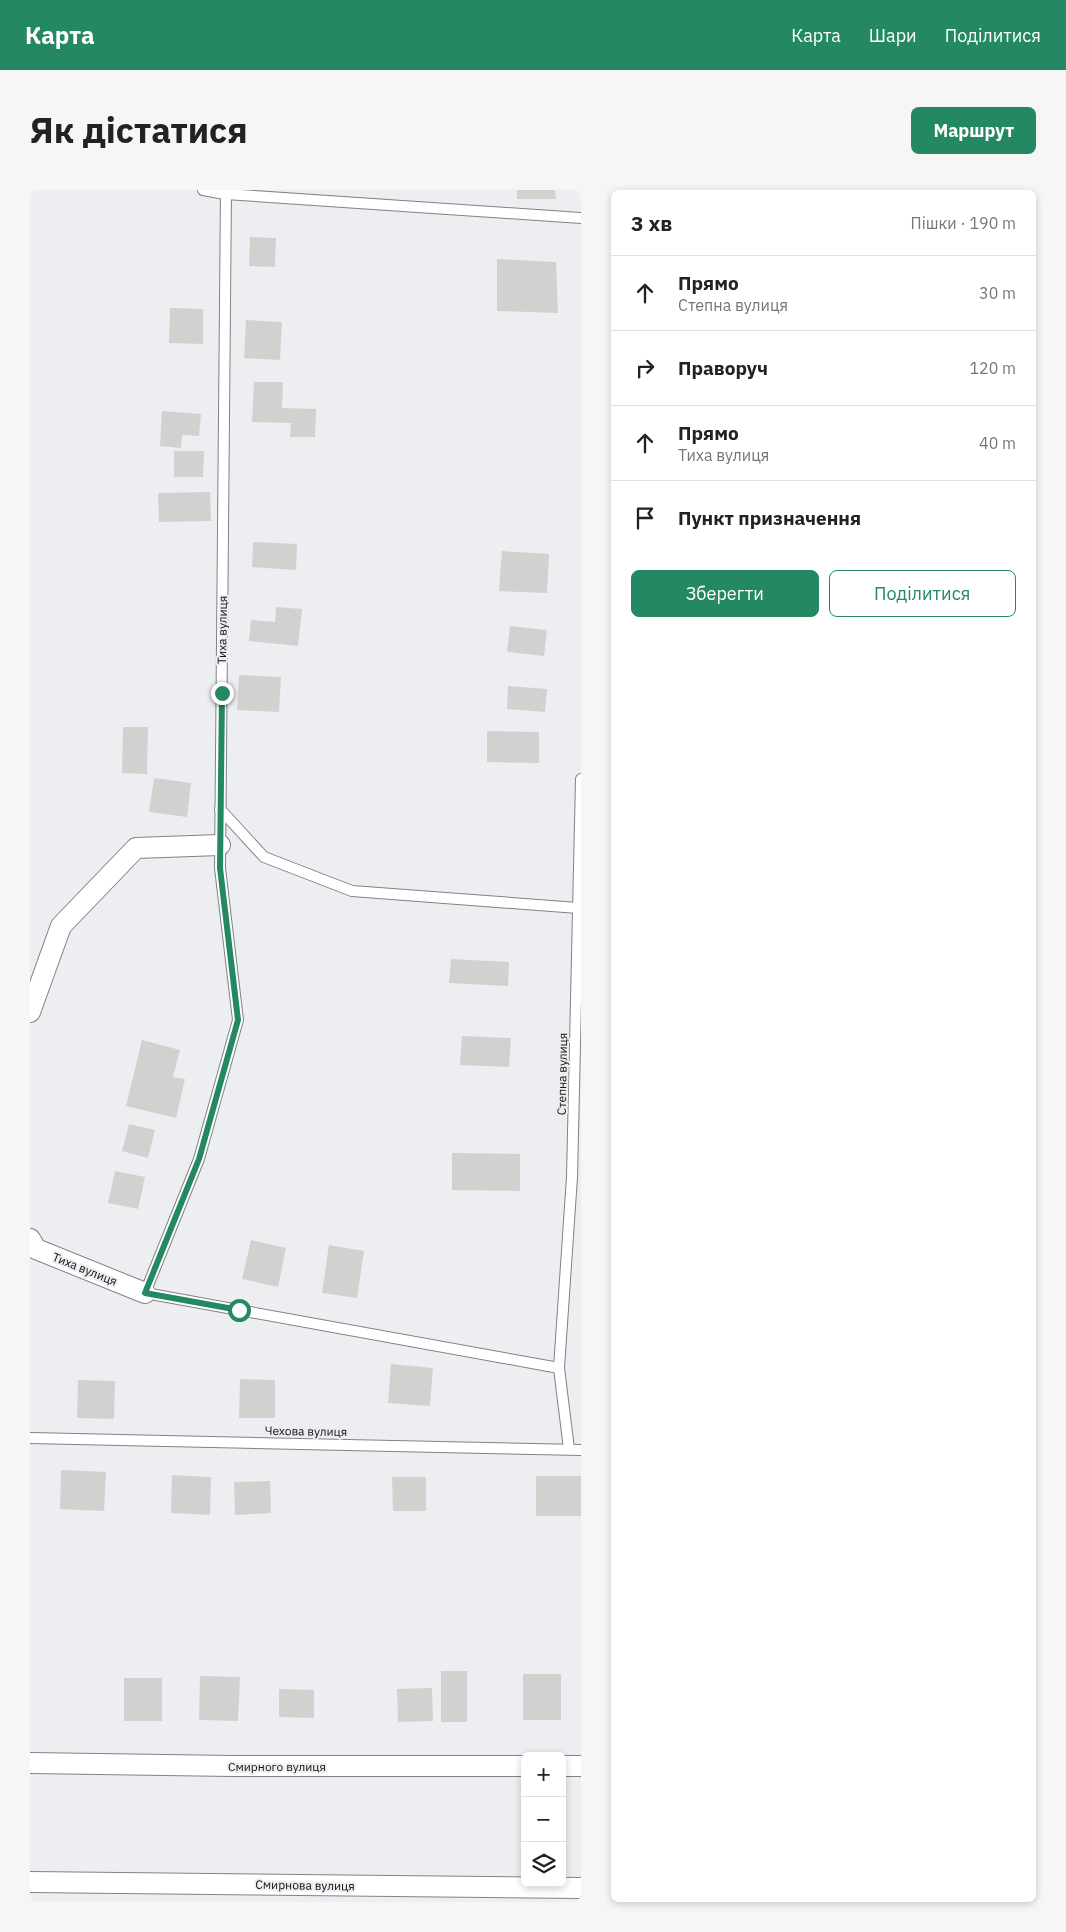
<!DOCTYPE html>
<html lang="uk">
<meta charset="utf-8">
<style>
:root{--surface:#fff;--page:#f6f6f6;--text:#222;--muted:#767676;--line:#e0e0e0;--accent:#248862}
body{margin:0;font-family:"IBM Plex Sans",sans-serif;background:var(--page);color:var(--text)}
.controls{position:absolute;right:15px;bottom:15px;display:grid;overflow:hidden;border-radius:8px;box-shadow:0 2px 8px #0003}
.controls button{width:45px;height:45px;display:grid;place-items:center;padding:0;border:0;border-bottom:1px solid var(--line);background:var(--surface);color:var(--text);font:25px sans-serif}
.stop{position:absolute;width:15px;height:15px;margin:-11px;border:4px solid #248862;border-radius:50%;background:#fff}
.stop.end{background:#248862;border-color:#fff;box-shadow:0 1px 5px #0008}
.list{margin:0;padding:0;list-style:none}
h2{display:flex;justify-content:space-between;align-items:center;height:65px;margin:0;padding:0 20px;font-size:21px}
h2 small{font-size:16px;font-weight:400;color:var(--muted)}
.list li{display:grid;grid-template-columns:32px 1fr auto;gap:15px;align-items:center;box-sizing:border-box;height:75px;padding:0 20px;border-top:1px solid var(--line)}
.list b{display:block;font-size:19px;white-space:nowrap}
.list p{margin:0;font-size:16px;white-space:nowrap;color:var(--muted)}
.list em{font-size:16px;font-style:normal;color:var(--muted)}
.actions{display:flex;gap:10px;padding:15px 20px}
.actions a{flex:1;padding:11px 0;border:1px solid var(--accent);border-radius:8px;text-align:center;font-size:18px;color:var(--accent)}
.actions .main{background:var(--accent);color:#fff}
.icon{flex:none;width:28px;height:28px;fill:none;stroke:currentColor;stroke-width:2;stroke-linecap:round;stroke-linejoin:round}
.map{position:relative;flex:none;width:551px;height:1712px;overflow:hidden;border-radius:8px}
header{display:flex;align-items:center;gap:30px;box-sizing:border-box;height:70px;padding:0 25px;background:var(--accent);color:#fff}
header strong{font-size:24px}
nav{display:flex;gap:28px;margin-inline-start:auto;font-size:18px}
.intro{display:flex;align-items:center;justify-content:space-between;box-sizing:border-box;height:120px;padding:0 30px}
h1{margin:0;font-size:35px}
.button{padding:12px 22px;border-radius:8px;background:var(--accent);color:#fff;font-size:18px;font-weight:700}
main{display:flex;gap:30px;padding:0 30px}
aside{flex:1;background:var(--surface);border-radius:8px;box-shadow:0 2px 8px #0003}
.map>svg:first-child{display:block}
.building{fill:#d3d1cf}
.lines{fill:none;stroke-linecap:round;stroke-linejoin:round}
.service-casing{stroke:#808284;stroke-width:12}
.minor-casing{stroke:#808284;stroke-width:22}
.service{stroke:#fff;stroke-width:10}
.minor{stroke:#fff;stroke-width:20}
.route{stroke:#248862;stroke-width:6}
.labels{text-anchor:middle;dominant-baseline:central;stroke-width:4;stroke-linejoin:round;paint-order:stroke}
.street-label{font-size:12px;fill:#121313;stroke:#edeef1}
</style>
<header>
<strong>Карта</strong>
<nav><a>Карта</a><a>Шари</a><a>Поділитися</a></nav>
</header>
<div class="intro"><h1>Як дістатися</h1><a class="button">Маршрут</a></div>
<main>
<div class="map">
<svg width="551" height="1712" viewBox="0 0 551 1712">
<rect width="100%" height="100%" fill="#edeef1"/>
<g class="building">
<polygon points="487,0 525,0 526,9 487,9"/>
<polygon points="220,47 246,48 245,77 219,76"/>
<polygon points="467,69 526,72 528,123 467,121"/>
<polygon points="140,118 173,119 173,154 139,153"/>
<polygon points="216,130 252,132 250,170 214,168"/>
<polygon points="224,192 253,192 252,218 286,219 285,247 260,247 261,233 222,232"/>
<polygon points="132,221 171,224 169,246 152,245 151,258 130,256"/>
<polygon points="144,261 174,261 173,287 144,287"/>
<polygon points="180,302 181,331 129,332 128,303"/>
<polygon points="223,352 267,354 266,380 222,377"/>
<polygon points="472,361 519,364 517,403 469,401"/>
<polygon points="246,417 272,419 268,456 219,451 221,430 245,432"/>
<polygon points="480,436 517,440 514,466 477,462"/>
<polygon points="209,485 251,487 249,522 207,520"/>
<polygon points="478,496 517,499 515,522 477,519"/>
<polygon points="93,537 118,537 117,584 92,583"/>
<polygon points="457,541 509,542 509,573 457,572"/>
<polygon points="124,588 161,593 157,627 119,622"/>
<polygon points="421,769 479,772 478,796 419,793"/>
<polygon points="432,846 481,848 479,877 430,875"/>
<polygon points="112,850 150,860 143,887 155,889 146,928 96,916"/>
<polygon points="99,934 125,940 118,968 92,961"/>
<polygon points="422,963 490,964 490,1001 422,1000"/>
<polygon points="85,981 115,987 108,1019 78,1013"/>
<polygon points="221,1050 256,1058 248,1097 212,1089"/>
<polygon points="299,1055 334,1061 327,1108 292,1103"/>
<polygon points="361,1174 403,1178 400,1216 358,1213"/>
<polygon points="210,1189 245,1190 245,1228 209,1228"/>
<polygon points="48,1190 85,1191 84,1229 47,1228"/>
<polygon points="31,1280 76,1282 74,1321 30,1319"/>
<polygon points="142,1285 181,1287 180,1325 141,1323"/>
<rect x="506" y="1286" width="45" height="40"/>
<polygon points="362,1287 396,1287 396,1321 363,1321"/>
<polygon points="240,1291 241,1323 205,1325 204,1292"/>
<rect x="411" y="1481" width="26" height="51"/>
<rect x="493" y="1484" width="38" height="46"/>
<polygon points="170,1486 210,1487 208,1531 169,1530"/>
<rect x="94" y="1488" width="38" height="43"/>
<polygon points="402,1498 403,1531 368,1532 367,1499"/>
<polygon points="249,1499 284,1500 284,1528 249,1527"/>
</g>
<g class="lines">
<defs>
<g id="service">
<polyline points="173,0 195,4 551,28"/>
<polyline points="196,0 190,678 208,830 169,969 115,1103 529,1178"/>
<polyline points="190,619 234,667 322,701 548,718"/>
<polyline points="0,1248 551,1260"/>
<polyline points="539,1259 529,1178 542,987 551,589"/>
</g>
<g id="minor">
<polyline points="0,822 31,736 106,658 190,655"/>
<polyline points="0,1049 6,1059 115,1103"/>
<polyline points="0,1573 202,1576 495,1576"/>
<polyline points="532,1576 551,1576"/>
<polyline points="0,1692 551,1698"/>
</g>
</defs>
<use href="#service" class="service-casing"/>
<use href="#minor" class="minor-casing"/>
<use href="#service" class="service"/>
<use href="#minor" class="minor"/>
</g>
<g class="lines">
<polyline class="route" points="192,503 190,678 208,830 169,969 115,1103 209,1120"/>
</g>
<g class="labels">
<g class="street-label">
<text transform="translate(192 440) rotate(-89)">Тиха вулиця</text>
<text transform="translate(532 884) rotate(-89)">Степна вулиця</text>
<text transform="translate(55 1079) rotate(22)">Тиха вулиця</text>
<text transform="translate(276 1241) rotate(1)">Чехова вулиця</text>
<text x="247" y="1576">Смирного вулиця</text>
<text transform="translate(275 1695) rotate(1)">Смирнова вулиця</text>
</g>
</g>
</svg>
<div class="controls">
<button>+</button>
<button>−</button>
<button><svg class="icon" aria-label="layers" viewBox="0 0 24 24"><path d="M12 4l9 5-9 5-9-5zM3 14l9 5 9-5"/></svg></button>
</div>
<div class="stop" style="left:209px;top:1120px"></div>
<div class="stop end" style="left:192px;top:503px"></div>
</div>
<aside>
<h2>3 хв<small>Пішки · 190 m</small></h2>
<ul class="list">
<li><svg class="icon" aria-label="ahead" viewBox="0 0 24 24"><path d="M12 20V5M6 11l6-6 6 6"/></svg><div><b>Прямо</b><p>Степна вулиця</p></div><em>30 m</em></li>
<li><svg class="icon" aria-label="right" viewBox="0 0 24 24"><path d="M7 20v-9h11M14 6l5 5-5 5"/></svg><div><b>Праворуч</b></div><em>120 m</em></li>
<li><svg class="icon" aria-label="ahead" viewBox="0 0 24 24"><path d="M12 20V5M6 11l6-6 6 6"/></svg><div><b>Прямо</b><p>Тиха вулиця</p></div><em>40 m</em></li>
<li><svg class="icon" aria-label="arrive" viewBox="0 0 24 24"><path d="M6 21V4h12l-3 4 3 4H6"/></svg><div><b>Пункт призначення</b></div></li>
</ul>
<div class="actions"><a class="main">Зберегти</a><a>Поділитися</a></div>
</aside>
</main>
